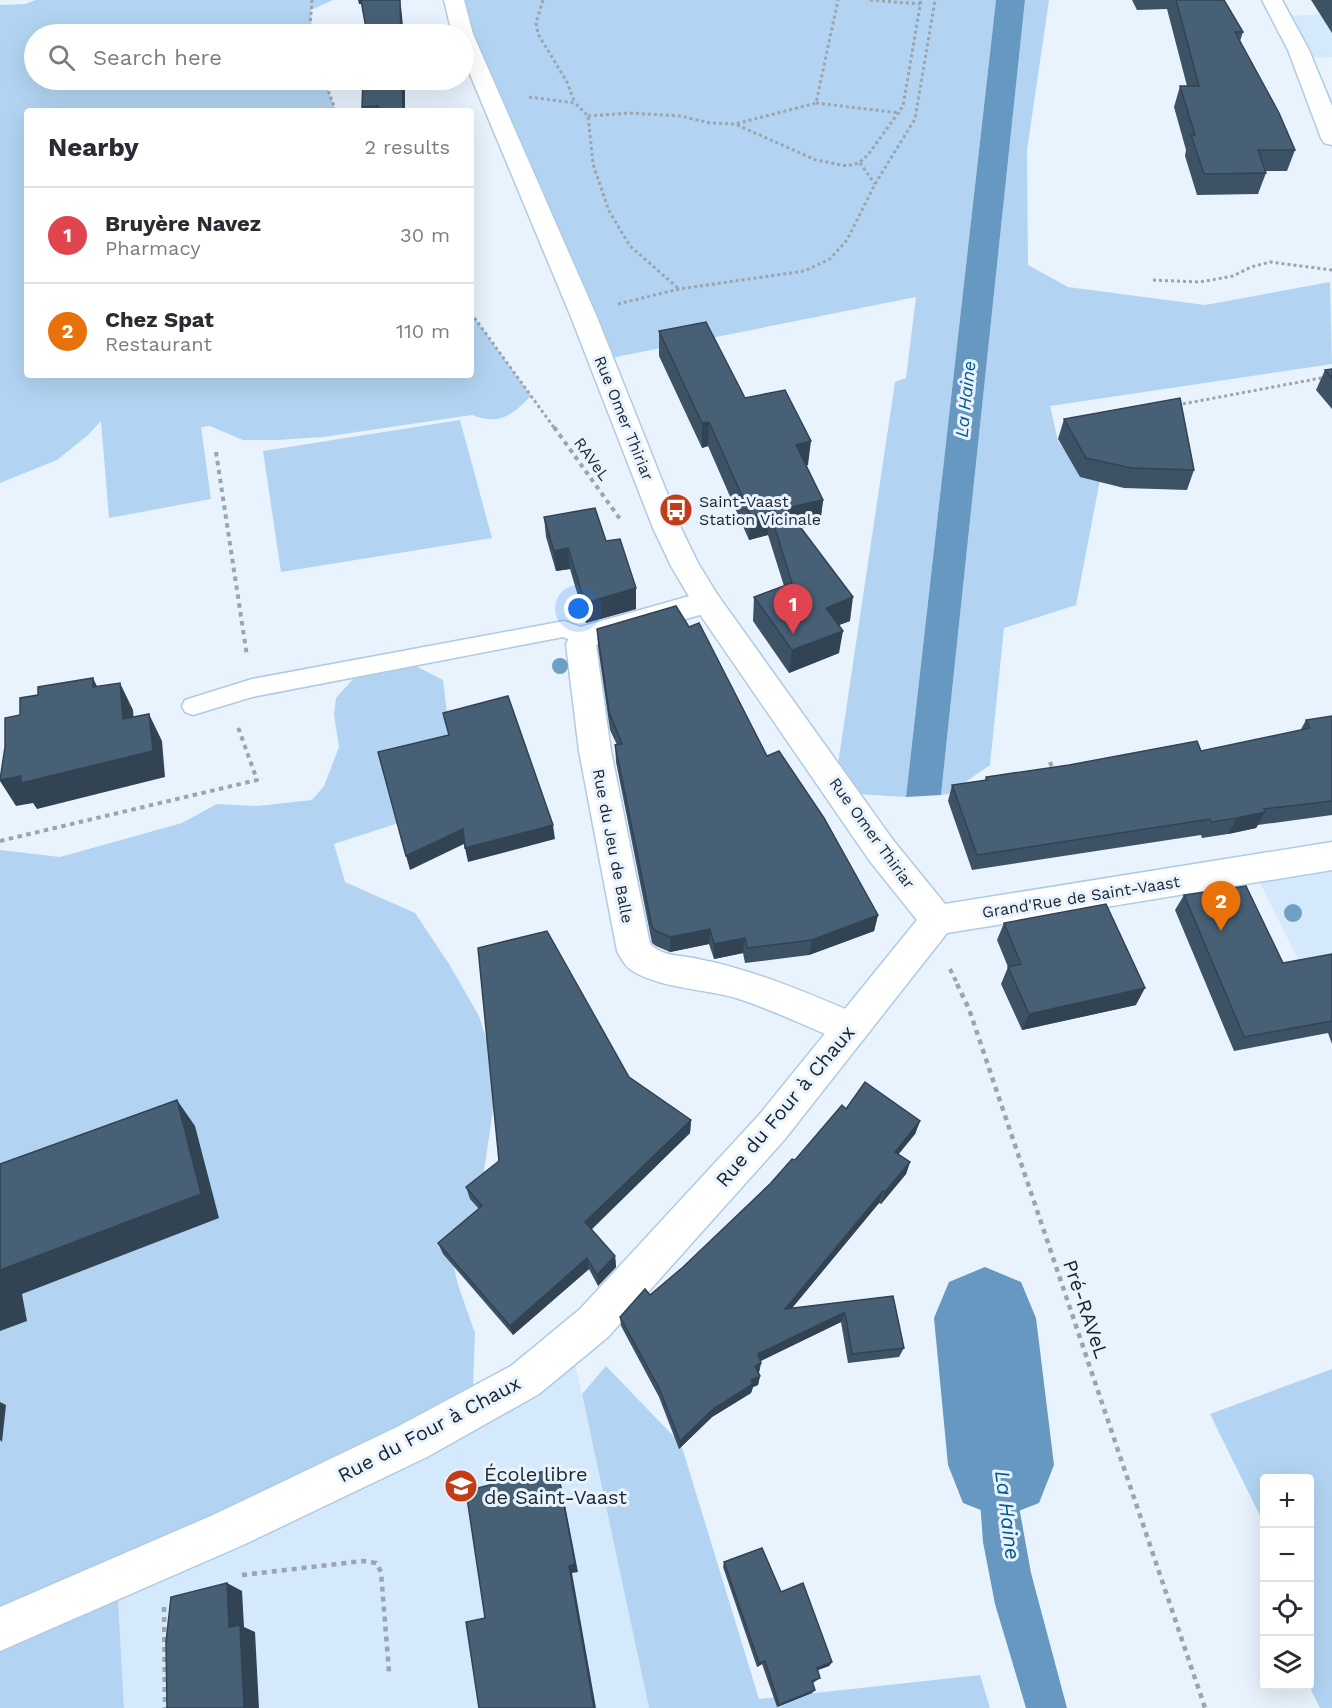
<!DOCTYPE html>
<meta charset="utf-8">
<style>
:root{--surface:#fff;--page:#f7f7f7;--text:#2b2b33;--muted:#7c7c81;--line:#e1e1e2;--accent:#c43b15}
body{margin:0;font-family:"Work Sans",sans-serif;background:var(--page);color:var(--text)}
.controls{position:absolute;right:18px;bottom:18px;display:grid;overflow:hidden;border-radius:6px;box-shadow:0 6px 24px #0002}
.controls button{width:54px;height:54px;display:grid;place-items:center;padding:0;border:0;border-bottom:2px solid var(--line);background:var(--surface);color:var(--text);font:30px sans-serif}
.you{position:absolute;left:579px;top:609px;width:21px;height:21px;margin:-15px;border:4px solid #fff;border-radius:50%;background:#1a73e8;box-shadow:0 0 0 9px #1a73e833}
.badge{display:grid;place-items:center;width:39px;height:39px;border-radius:50%;background:var(--accent);color:#fff;font-size:20px;font-weight:700}
.pin{position:absolute;translate:-50% -50px;filter:drop-shadow(0 2px 3px #0008)}
.pin::after{content:'';position:absolute;top:32px;width:21px;height:18px;background:inherit;clip-path:polygon(0 0,100% 0,50% 100%)}
.list{margin:0;padding:0;list-style:none}
h2{display:flex;justify-content:space-between;align-items:center;height:78px;margin:0;padding:0 24px;font-size:26px}
h2 small{font-size:20px;font-weight:400;color:var(--muted)}
.list li{display:grid;grid-template-columns:39px 1fr auto;gap:18px;align-items:center;box-sizing:border-box;height:96px;padding:0 24px;border-top:2px solid var(--line)}
.list b{display:block;font-size:22px;white-space:nowrap}
.list p{margin:0;font-size:20px;white-space:nowrap;color:var(--muted)}
.list em{font-size:20px;font-style:normal;color:var(--muted)}
.icon{flex:none;width:33px;height:33px;fill:none;stroke:currentColor;stroke-width:2;stroke-linecap:round;stroke-linejoin:round}
.map{position:relative;flex:none;width:1332px;height:1708px;overflow:hidden}
.search{position:absolute;background:var(--surface);box-shadow:0 6px 24px #0002;left:24px;top:24px;width:450px;height:66px;display:flex;align-items:center;gap:15px;box-sizing:border-box;padding:0 21px;border-radius:33px;color:var(--muted);font-size:22px}
.panel{position:absolute;background:var(--surface);box-shadow:0 6px 24px #0002;left:24px;top:108px;width:450px;height:270px;border-radius:6px}
.map>svg:first-child{display:block}
.built{fill:#d5e9fc}
.green{fill:#b2d4f2}
.water{fill:#6698c2}
.lines{fill:none;stroke-linecap:round;stroke-linejoin:round}
.river{fill:#6698c2;fill-rule:evenodd}
.lane-casing{stroke:#afcbe3;stroke-width:3}
.street-casing{stroke:#afcbe3;stroke-width:3}
.secondary-casing{stroke:#afcbe3;stroke-width:3}
.path-far2{stroke:#9aa5af;stroke-width:3;stroke-dasharray:3 3;stroke-linecap:butt}
.path-far1{stroke:#9aa5af;stroke-width:4;stroke-dasharray:4.5 4.5;stroke-linecap:butt}
.path{stroke:#9aa5af;stroke-width:4.5;stroke-dasharray:5 5;stroke-linecap:butt}
.lane{fill:#fff;fill-rule:evenodd}
.street{fill:#fff;fill-rule:evenodd}
.secondary{fill:#fff;fill-rule:evenodd}
.tree{fill:#6da0c3}
.wall{fill:#3d5365}
.shaded-wall{fill:#324353}
.building{fill:#476076;stroke:#324353;stroke-width:1.5}
.labels{text-anchor:middle;dominant-baseline:central;stroke-width:6;stroke-linejoin:round;paint-order:stroke}
.street-label{font-size:16px;fill:#19242d;stroke:#e8f3fe}
.poi-label{font-size:16px;fill:#19242d;stroke:#e8f3fe;text-anchor:start}
.water-label{font-size:18px;font-style:italic;fill:#00588e;stroke:#e8f3fe}
.near-street-label{font-size:20px;fill:#19242d;stroke:#e8f3fe}
.near-poi-label{font-size:20px;fill:#19242d;stroke:#e8f3fe;text-anchor:start}
.near-water-label{font-size:21px;font-style:italic;fill:#00588e;stroke:#e8f3fe}
</style>
<div class="map">
<svg width="1332" height="1708" viewBox="0 0 1332 1708">
<rect width="100%" height="100%" fill="#e8f3fe"/>
<g class="built">
<polygon points="1332,14 1332,57 1304,58 1282,16"/>
<polygon points="1332,856 1332,1027 1253,869"/>
<polygon points="571,1344 649,1708 124,1708 117,1580"/>
</g>
<g class="green">
<path d="M36 0H333L311 10 312 34H34V80H324L336 111H27V375H471V313L531 396C512 415 500 426 472 415L323 437 277 440H243L210 426 201 427 211 499 109 518 101 421 88 435 57 460 0 483V5L25 4Z"/>
<polygon points="454,0 996,0 906,797 841,793 835,784 895,382 906,378 916,297 601,360 465,42"/>
<polygon points="1025,0 1049,0 1027,150 1028,265 1068,287 1205,305 1330,282 1332,364 1050,406 1058,441 1074,465 1104,459 1076,605 1004,628 990,765 948,794 941,795"/>
<polygon points="460,420 492,538 281,572 263,451"/>
<polygon points="404,660 443,680 457,796 414,818 334,844 345,882 415,913 449,964 479,1016 498,1076 478,1212 451,1254 458,1285 475,1333 472,1411 117,1580 124,1708 0,1708 0,850 60,857 182,823 217,804 258,806 312,800 324,786 339,747 334,715 336,698 363,668"/>
<polygon points="606,1366 681,1444 759,1699 980,1675 990,1708 649,1708 582,1394"/>
<polygon points="1332,1369 1332,1708 1320,1708 1309,1686 1310,1478 1264,1478 1264,1524 1210,1414"/>
</g>
<g class="water">
<polygon points="996,0 1025,0 941,795 906,797"/>
<polygon points="969,1349 1004,1349 1020,1512 1031,1573 1067,1708 1026,1708 995,1604 983,1542"/>
</g>
<g class="lines">
<polygon class="river" points="985,1267 1021,1282 1036,1318 1054,1465 1039,1503 1001,1518 963,1503 948,1465 934,1318 949,1282"/>
<defs>
<polygon id="lane" points="564,621 592,631 595,637 592,643 584,645 563,637 252,697 193,715 185,712 182,706 185,700 252,679"/>
<g id="street">
<polygon points="1262,0 1282,0 1309,50 1332,106 1332,145 1324,143 1321,138 1288,50"/>
<path d="M707 591 717 594 722 602 717 610 596 645 611 751 650 944C663 957 681 955 698 959 755 970 810 994 864 1017L869 1028 864 1039 851 1044C812 1030 775 1010 736 998 704 989 668 989 638 974 627 969 622 961 617 951L579 751 566 644 573 629Z"/>
</g>
<polygon id="secondary" points="444,0 464,0 473,34 597,317 681,528 698,563 717,594 893,840 945,904 1332,842 1332,870 947,933 785,1139 608,1337 539,1394 427,1457 243,1545 0,1651 0,1607 213,1515 397,1427 511,1366 580,1309 759,1115 917,920 869,860 697,610 671,566 653,528 571,317 464,60 464,34 452,34"/>
</defs>
<use href="#lane" class="lane-casing"/>
<use href="#street" class="street-casing"/>
<use href="#secondary" class="secondary-casing"/>
<g class="path-far2">
<polyline points="312,0 310,27 312,34"/>
<polyline points="543,0 536,23 538,34 567,82 575,103"/>
<polyline points="870,0 920,4"/>
<polyline points="324,80 336,111"/>
<polyline points="529,97 575,103 588,116 593,164 609,211 630,246 679,289"/>
<polyline points="816,103 900,113"/>
<polyline points="588,116 630,113 680,116 710,123 735,124 816,103 838,0"/>
<polyline points="737,125 816,160 847,166 859,163 868,155 903,106 921,0"/>
<polyline points="860,163 875,184"/>
<polyline points="1153,280 1200,282 1233,276 1251,267 1270,262 1332,270"/>
<polyline points="618,304 679,289 804,271 830,259 847,240 875,184 915,119 935,0"/>
<polyline points="471,313 555,429"/>
<polyline points="1177,405 1332,376"/>
</g>
<g class="path-far1">
<polyline points="554,427 620,519"/>
<polyline points="216,452 247,656"/>
<polyline points="1050,762 1053,770"/>
<polyline points="0,841 257,780 238,727"/>
<polyline points="950,969 958,985"/>
</g>
<g class="path">
<polyline points="957,984 969,1009 1205,1708"/>
<polyline points="242,1575 363,1561 376,1563 381,1572 389,1672"/>
<polyline points="164,1607 165,1708"/>
</g>
<use href="#lane" class="lane"/>
<use href="#street" class="street"/>
<use href="#secondary" class="secondary"/>
</g>
<g class="tree">
<circle cx="560" cy="666" r="8"/>
<circle cx="1293" cy="913" r="9"/>
</g>
<g class="wall">
<polygon points="1132,0 1224,0 1243,32 1240,41 1295,150 1287,171 1265,171 1266,173 1258,194 1197,195 1185,156 1186,150 1174,107 1180,86 1187,86 1167,9 1137,10"/>
<polygon points="1311,0 1332,0 1332,33"/>
<polygon points="405,80 405,111 363,111 362,107"/>
<polygon points="659,331 745,398 808,465 806,466 823,500 820,524 801,528 850,621 839,625 839,653 789,673 753,621 754,597 784,586 768,535 749,540 708,446 702,448 659,356"/>
<polygon points="1332,369 1332,409 1316,390 1325,370"/>
<polygon points="1064,419 1194,470 1187,490 1124,488 1080,477 1058,439"/>
<polygon points="544,517 606,541 636,588 636,609 586,623 570,569 556,571 546,537"/>
<polygon points="597,629 767,756 878,915 874,931 809,955 745,963 743,953 714,959 709,944 670,952 656,946 652,943 616,762 615,745 617,745 610,730 598,647"/>
<polygon points="1332,716 1332,815 1258,825 1256,828 1228,834 1202,838 1201,835 972,870 948,801 952,785 985,780 986,777 1201,751 1300,731 1306,720"/>
<polygon points="1184,895 1283,963 1332,954 1332,1044 1328,1033 1234,1051 1175,910"/>
<polygon points="1004,923 1136,1005 1022,1030 1001,984 1008,967 997,940"/>
<polygon points="629,1077 691,1120 690,1133 591,1229 615,1256 616,1267 598,1286 589,1269 513,1335 443,1254 438,1243 479,1209 470,1199 466,1187"/>
<polygon points="846,1109 920,1121 915,1134 898,1155 910,1162 906,1174 881,1204 879,1203 792,1308 893,1296 904,1348 899,1357 848,1363 841,1322 761,1361 761,1363 759,1372 758,1372 760,1376 758,1385 753,1387 751,1393 712,1417 679,1449 659,1397 621,1326 620,1317 650,1295 682,1268 795,1160"/>
<polygon points="724,1562 781,1592 832,1662 829,1666 817,1670 820,1678 813,1683 812,1693 777,1707 762,1664 757,1667 723,1567"/>
</g>
<g class="shaded-wall">
<polygon points="358,0 362,0 362,4 359,4"/>
<polygon points="401,6 403,26 404,34 401,34"/>
<polygon points="402,80 405,80 405,111 403,111"/>
<polygon points="709,422 708,446 702,448 702,423"/>
<polygon points="811,441 808,465 793,469 796,445"/>
<polygon points="823,500 820,524 784,532 786,508"/>
<polygon points="770,512 768,535 749,540 751,516"/>
<polygon points="568,548 570,569 556,571 554,551"/>
<polygon points="636,588 636,609 586,623 585,603"/>
<polygon points="853,597 850,621 823,631 826,608"/>
<polygon points="843,631 839,653 789,673 792,650"/>
<polygon points="93,678 106,705 93,687"/>
<polygon points="120,683 133,710 136,746 123,719"/>
<polygon points="149,714 162,741 165,777 37,809 33,803 16,806 0,781 0,780 21,776"/>
<polygon points="1265,812 1256,828 1228,834 1237,818"/>
<polygon points="553,825 555,839 468,862 465,848"/>
<polygon points="463,829 466,843 410,870 406,856"/>
<polygon points="878,915 874,931 809,955 812,940"/>
<polygon points="710,929 709,944 670,952 670,937"/>
<polygon points="745,938 743,953 714,959 714,944"/>
<polygon points="1145,988 1136,1005 1022,1030 1029,1014"/>
<polygon points="177,1100 195,1126 219,1218 22,1294 27,1321 0,1331 0,1270"/>
<polygon points="691,1120 690,1133 587,1234 585,1222"/>
<polygon points="920,1121 915,1134 890,1164 895,1152"/>
<polygon points="910,1162 906,1174 881,1204 885,1192"/>
<polygon points="883,1191 879,1203 783,1319 785,1309"/>
<polygon points="615,1256 616,1267 598,1286 597,1275"/>
<polygon points="587,1258 589,1269 513,1335 510,1326"/>
<polygon points="845,1312 841,1322 756,1363 758,1354"/>
<polygon points="761,1363 759,1372 753,1375 755,1366"/>
<polygon points="760,1376 758,1385 753,1387 751,1393 712,1417 679,1449 680,1441 713,1409 751,1380"/>
<polygon points="0,1402 6,1405 2,1442 0,1440"/>
<polygon points="557,1468 560,1479 578,1572 572,1573 596,1708 594,1708 569,1566"/>
<polygon points="227,1583 242,1591 244,1627 255,1632 259,1708 244,1708 229,1627"/>
<polygon points="765,1661 762,1664 757,1667 759,1663"/>
<polygon points="832,1662 829,1666 813,1672 817,1668"/>
<polygon points="815,1690 812,1693 777,1707 779,1705"/>
</g>
<g class="building">
<polygon points="361,0 400,0 401,34 367,34"/>
<polygon points="1176,0 1224,0 1243,32 1235,32 1279,113 1295,150 1258,150 1266,173 1204,174 1191,135 1195,135 1180,86 1199,86"/>
<polygon points="363,80 402,80 403,111 378,111 378,106 362,107"/>
<polygon points="706,322 745,398 785,390 811,441 796,445 823,500 786,508 853,597 826,608 843,631 792,650 754,597 792,583 770,512 751,516 709,422 702,423 659,331"/>
<polygon points="1332,369 1332,378 1325,370"/>
<polygon points="1180,398 1194,470 1131,468 1086,458 1064,419"/>
<polygon points="595,508 606,541 620,539 636,588 585,603 568,548 554,551 544,517"/>
<polygon points="676,606 689,627 699,623 767,756 779,751 824,818 878,915 812,940 747,948 745,938 714,944 710,929 670,937 656,931 652,927 615,745 622,744 609,712 597,629"/>
<polygon points="93,678 93,687 120,683 123,719 149,714 153,751 21,783 21,776 0,780 5,747 5,718 20,715 20,698 38,695 38,687"/>
<polygon points="508,696 553,825 465,848 463,829 406,856 378,752 449,735 443,713"/>
<polygon points="1332,716 1332,801 1264,809 1265,812 1237,818 1211,822 1210,819 977,855 952,785 987,780 986,777 1069,765 1197,741 1201,751 1310,728 1306,720"/>
<polygon points="1246,886 1283,963 1332,954 1332,1021 1244,1037 1184,895"/>
<polygon points="1106,904 1145,988 1029,1014 1008,967 1021,964 1004,923"/>
<polygon points="547,931 629,1077 691,1120 585,1222 615,1256 597,1275 587,1258 510,1326 438,1243 482,1206 466,1187 499,1161 478,948"/>
<polygon points="865,1082 920,1121 895,1152 910,1162 885,1192 883,1191 785,1309 893,1296 904,1348 852,1354 845,1312 758,1354 761,1363 755,1366 760,1376 751,1380 753,1384 713,1409 680,1441 659,1388 620,1317 645,1289 650,1295 682,1268 770,1184 792,1159 795,1160 842,1105 846,1109"/>
<polygon points="177,1100 201,1194 0,1270 0,1164"/>
<polygon points="557,1468 575,1564 569,1566 594,1708 479,1708 466,1622 485,1618 466,1491"/>
<polygon points="762,1548 781,1592 803,1583 832,1662 817,1668 820,1678 812,1681 815,1690 779,1705 765,1661 759,1663 724,1562"/>
<polygon points="227,1583 229,1627 240,1625 244,1708 167,1708 166,1642 171,1597"/>
</g>
<defs>
<symbol id="bus-disc" viewBox="-11 -11 22 22"><circle r="9.5" fill="#c43b15" stroke="#e8f3fe"/><path d="M-5-6H5V4H4V6H2V4H-2V6H-4V4H-5ZM-3.5-4V0h7V-4ZM-3.5 1.2v1.5H-2V1.2ZM2 1.2v1.5H3.5V1.2Z" fill="#fff"/></symbol>
<symbol id="school-disc" viewBox="-11 -11 22 22"><circle r="9.5" fill="#c43b15" stroke="#e8f3fe"/><path d="M0-5L7-2L0 1L-7-2ZM-4 1L0 2.5L4 1V4Q0 6-4 4Z" fill="#fff"/></symbol>
</defs>
<g fill-rule="evenodd">
<use href="#bus-disc" x="657" y="491" width="38" height="38"/>
<use href="#school-disc" x="442" y="1467" width="38" height="38"/>
</g>
<g class="labels">
<g class="street-label">
<text transform="translate(624 418) rotate(68)">Rue Omer Thiriar</text>
<text transform="translate(592 459) rotate(54)">RAVeL</text>
<text transform="translate(872 833) rotate(54)">Rue Omer Thiriar</text>
<text transform="translate(613 846) rotate(79)">Rue du Jeu de Balle</text>
<text transform="translate(1081 897) rotate(-9)">Grand'Rue de Saint-Vaast</text>
</g>
<g class="poi-label">
<text x="699" y="501">Saint-Vaast<tspan x="699" dy="18">Station Vicinale</tspan></text>
</g>
<g class="water-label">
<text transform="translate(965 399) rotate(-84)">La Haine</text>
</g>
<g class="near-street-label">
<text transform="translate(785 1106) rotate(-50)">Rue du Four à Chaux</text>
<text transform="translate(1086 1309) rotate(71)">Pré-RAVeL</text>
<text transform="translate(429 1429) rotate(-28)">Rue du Four à Chaux</text>
</g>
<g class="near-poi-label">
<text x="484" y="1474">École libre<tspan x="484" dy="23">de Saint-Vaast</tspan></text>
</g>
<g class="near-water-label">
<text transform="translate(1008 1515) rotate(83)">La Haine</text>
</g>
</g>
</svg>
<div class="controls">
<button>+</button>
<button>−</button>
<button><svg class="icon" aria-label="locate" viewBox="0 0 24 24"><circle cx="12" cy="12" r="6"/><path d="M12 2v4M12 18v4M2 12h4M18 12h4"/></svg></button>
<button><svg class="icon" aria-label="layers" viewBox="0 0 24 24"><path d="M12 4l9 5-9 5-9-5zM3 14l9 5 9-5"/></svg></button>
</div>
<div class="you"></div>
<div class="pin badge" style="left:793px;top:634px;background:#e0444e">1</div>
<div class="pin badge" style="left:1221px;top:931px;background:#e8710a">2</div>
<div class="search"><svg class="icon" aria-label="search" viewBox="0 0 24 24"><circle cx="10" cy="10" r="6"/><path d="M15 15l6 6"/></svg>Search here</div>
<section class="panel">
<h2>Nearby<small>2 results</small></h2>
<ul class="list">
<li><span class="badge" style="background:#e0444e">1</span><div><b>Bruyère Navez</b><p>Pharmacy</p></div><em>30 m</em></li>
<li><span class="badge" style="background:#e8710a">2</span><div><b>Chez Spat</b><p>Restaurant</p></div><em>110 m</em></li>
</ul>
</section>
</div>
